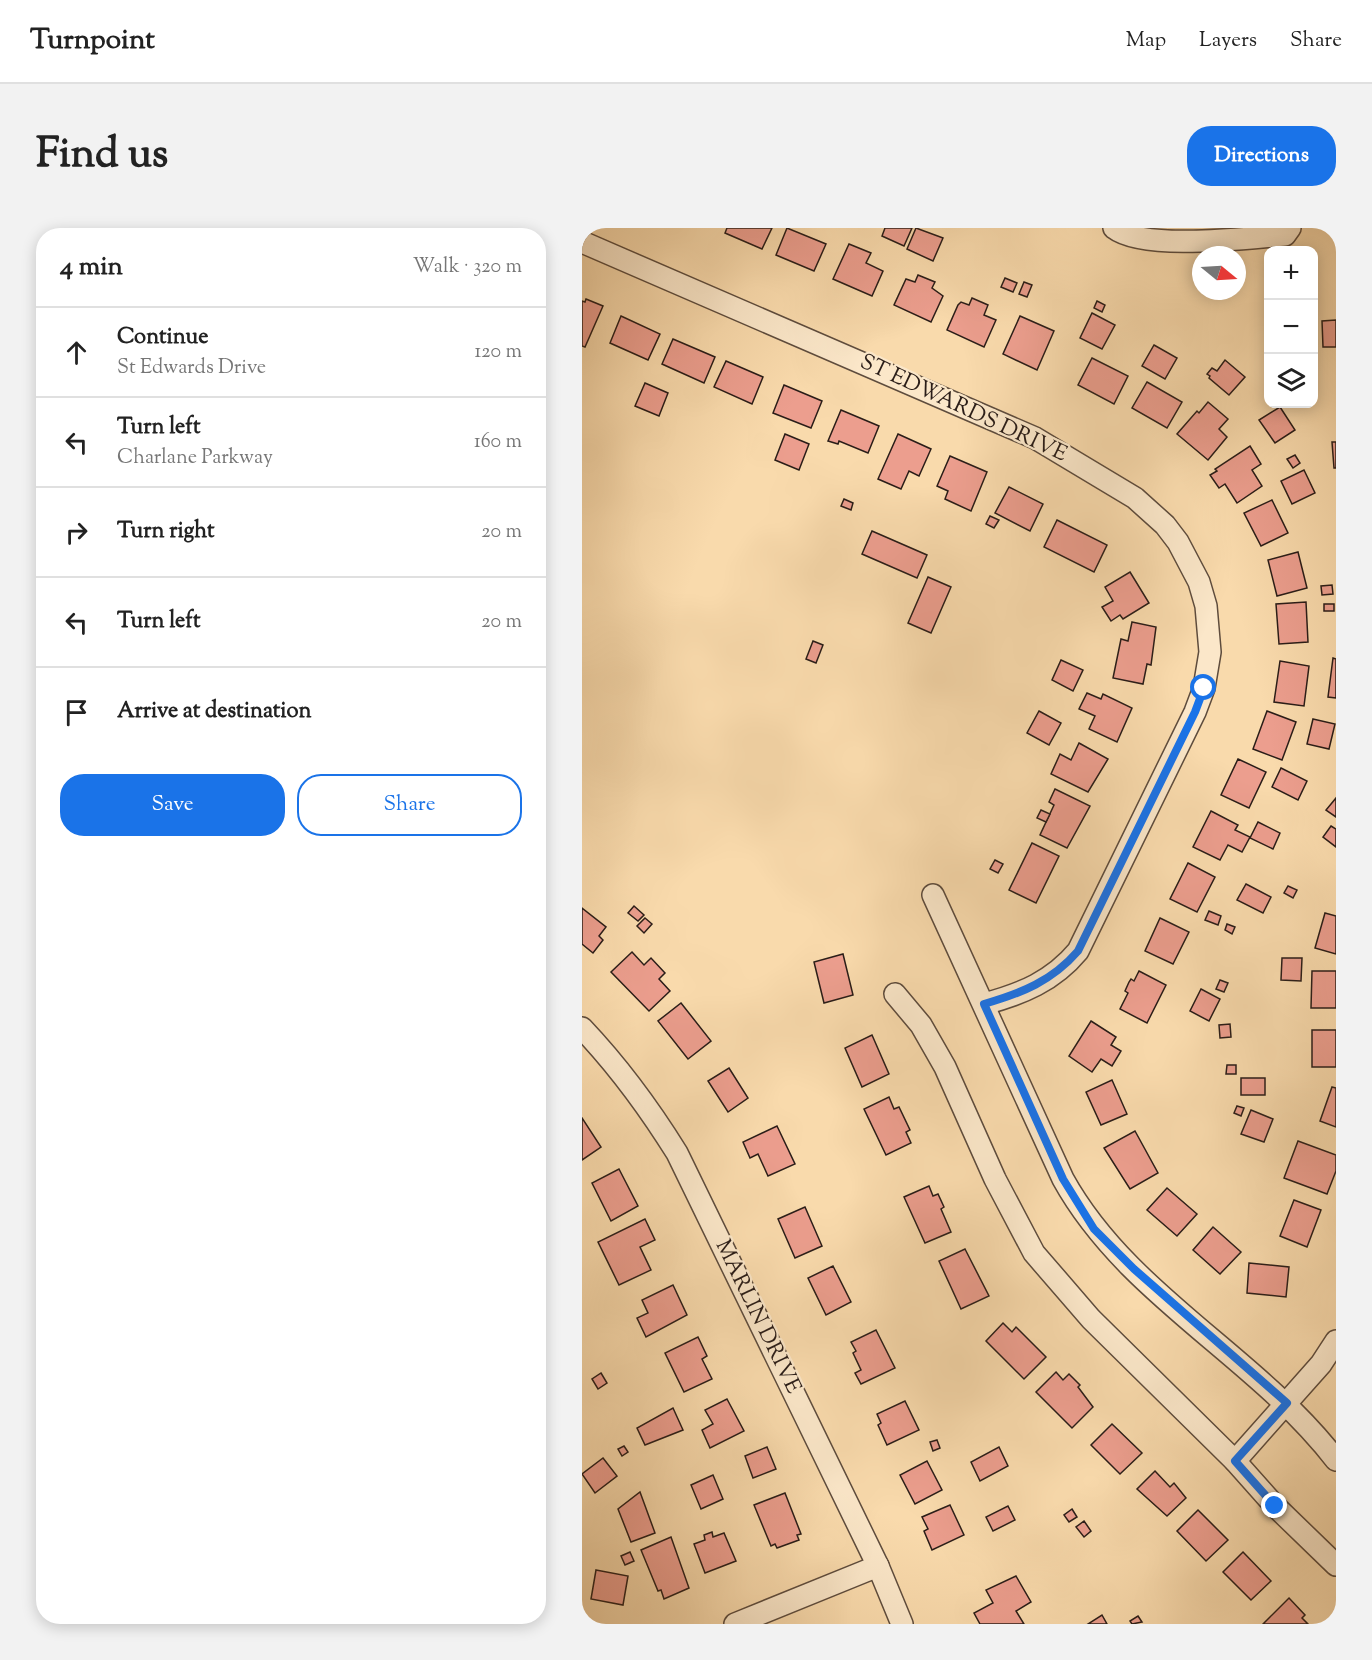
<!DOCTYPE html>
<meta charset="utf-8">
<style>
:root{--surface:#fff;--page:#f2f2f2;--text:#222;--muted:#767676;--line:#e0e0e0;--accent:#1a73e8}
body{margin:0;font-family:"Sorts Mill Goudy",serif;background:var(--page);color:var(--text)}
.controls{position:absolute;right:18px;top:18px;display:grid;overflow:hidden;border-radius:12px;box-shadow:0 3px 15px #0003}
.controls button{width:54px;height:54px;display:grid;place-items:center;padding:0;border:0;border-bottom:2px solid var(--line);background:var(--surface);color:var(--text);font:30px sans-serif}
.compass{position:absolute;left:610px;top:18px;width:54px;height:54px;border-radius:50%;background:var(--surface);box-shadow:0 3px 15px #0003;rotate:108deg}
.stop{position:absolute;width:18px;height:18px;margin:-14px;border:4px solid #1a73e8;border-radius:50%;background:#fff}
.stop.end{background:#1a73e8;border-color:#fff;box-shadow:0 2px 6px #0008}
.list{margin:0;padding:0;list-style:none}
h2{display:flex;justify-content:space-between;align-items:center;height:78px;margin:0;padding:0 24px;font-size:26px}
h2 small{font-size:20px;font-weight:400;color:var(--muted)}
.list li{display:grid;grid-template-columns:39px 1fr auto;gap:18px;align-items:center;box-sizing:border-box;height:90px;padding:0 24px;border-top:2px solid var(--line)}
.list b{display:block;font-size:22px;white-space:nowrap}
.list p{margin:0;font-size:20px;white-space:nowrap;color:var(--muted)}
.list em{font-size:20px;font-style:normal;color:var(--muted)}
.actions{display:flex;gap:12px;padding:18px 24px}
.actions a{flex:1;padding:14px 0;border:2px solid var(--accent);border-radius:24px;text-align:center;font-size:21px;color:var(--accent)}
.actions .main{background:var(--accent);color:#fff}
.icon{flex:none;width:33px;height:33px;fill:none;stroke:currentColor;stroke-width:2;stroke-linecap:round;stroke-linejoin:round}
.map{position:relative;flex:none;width:754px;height:1396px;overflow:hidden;border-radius:24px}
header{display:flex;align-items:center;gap:36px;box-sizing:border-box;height:84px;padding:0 30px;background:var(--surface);border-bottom:2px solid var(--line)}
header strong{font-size:28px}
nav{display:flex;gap:33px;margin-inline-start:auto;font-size:21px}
.intro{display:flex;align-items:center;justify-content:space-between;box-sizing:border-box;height:144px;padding:0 36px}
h1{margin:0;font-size:42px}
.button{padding:15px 27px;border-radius:24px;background:var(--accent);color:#fff;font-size:21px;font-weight:700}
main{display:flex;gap:36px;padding:0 36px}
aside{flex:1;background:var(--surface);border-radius:24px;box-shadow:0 3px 15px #0003}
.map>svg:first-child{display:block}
.building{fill:#ec9e8e;stroke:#2a1d18;stroke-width:1.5}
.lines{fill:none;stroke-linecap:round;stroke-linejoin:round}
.minor-casing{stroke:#5e4c3d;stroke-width:24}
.minor{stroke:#fbe7c9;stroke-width:21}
.route{stroke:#1a73e8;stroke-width:8}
.labels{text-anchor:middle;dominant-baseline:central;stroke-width:4.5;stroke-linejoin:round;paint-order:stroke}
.street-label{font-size:22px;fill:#2a1d18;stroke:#fbe7c9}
</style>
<header>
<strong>Turnpoint</strong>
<nav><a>Map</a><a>Layers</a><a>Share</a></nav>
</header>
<div class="intro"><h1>Find us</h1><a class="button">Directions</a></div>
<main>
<aside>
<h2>4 min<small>Walk · 320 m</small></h2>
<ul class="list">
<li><svg class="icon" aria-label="ahead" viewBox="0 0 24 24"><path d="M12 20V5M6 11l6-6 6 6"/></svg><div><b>Continue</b><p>St Edwards Drive</p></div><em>120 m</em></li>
<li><svg class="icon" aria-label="left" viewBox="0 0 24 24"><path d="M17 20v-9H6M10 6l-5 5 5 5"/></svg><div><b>Turn left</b><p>Charlane Parkway</p></div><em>160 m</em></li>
<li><svg class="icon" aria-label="right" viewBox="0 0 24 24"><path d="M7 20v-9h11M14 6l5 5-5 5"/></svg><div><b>Turn right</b></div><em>20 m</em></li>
<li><svg class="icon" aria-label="left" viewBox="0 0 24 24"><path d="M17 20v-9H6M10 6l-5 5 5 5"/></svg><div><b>Turn left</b></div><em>20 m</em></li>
<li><svg class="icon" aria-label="arrive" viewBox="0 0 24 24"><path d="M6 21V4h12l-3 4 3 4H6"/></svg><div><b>Arrive at destination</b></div></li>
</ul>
<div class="actions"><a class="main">Save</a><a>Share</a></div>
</aside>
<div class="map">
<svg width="754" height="1396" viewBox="0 0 754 1396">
<rect width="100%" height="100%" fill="#f9daac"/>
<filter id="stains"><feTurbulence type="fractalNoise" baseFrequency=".00333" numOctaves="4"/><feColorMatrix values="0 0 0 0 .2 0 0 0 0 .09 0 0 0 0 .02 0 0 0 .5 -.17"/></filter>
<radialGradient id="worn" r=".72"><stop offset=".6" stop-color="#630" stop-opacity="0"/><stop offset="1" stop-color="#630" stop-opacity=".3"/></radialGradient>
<g class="building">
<polygon points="145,0 190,0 180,21 143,5"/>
<polygon points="205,0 244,16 232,43 194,27"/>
<polygon points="303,0 330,0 322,18 300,8"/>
<polygon points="334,0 361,10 351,33 325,21"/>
<polygon points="267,16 289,25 284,35 301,43 290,68 251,51"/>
<polygon points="336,47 353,54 350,60 361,68 349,94 312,77 324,51 333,54"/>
<polygon points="423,50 435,55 431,64 419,59"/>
<polygon points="442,54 450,57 445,69 437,66"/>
<polygon points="390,70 406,77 402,87 414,92 402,119 365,102 376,77 379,74 387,77"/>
<polygon points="4,71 21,78 3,119 0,118 0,73 3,74"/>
<polygon points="515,73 523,77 520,84 512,80"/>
<polygon points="510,85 533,97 520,121 498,110"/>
<polygon points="39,88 78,106 66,132 28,115"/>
<polygon points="438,88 472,103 455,142 421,126"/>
<polygon points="754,92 754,119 741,119 740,93"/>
<polygon points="683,101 686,101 686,126 684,126"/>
<polygon points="91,111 133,129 122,155 80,136"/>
<polygon points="572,117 595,130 583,151 560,138"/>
<polygon points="510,130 546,148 532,176 496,157"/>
<polygon points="643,132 663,149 647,167 627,150 628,148 625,146 630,140 635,143"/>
<polygon points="144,133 181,149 170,176 132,159"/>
<polygon points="565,154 600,174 585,200 550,180"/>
<polygon points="63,155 86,165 77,188 53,178"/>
<polygon points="202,157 240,173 229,200 191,185"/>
<polygon points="626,174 646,191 637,201 645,209 626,232 595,206 615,183 617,185"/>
<polygon points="698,179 713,202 693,215 677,192"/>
<polygon points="259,182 297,198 286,225 257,213 256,216 246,213"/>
<polygon points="203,206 227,216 217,242 193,232"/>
<polygon points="316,206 349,221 337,248 327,243 319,261 296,251"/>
<polygon points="750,214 754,214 754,240 752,240"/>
<polygon points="668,218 679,236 670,242 680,258 655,275 643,256 637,260 628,247 635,243 633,241"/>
<polygon points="713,227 718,235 711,240 705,231"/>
<polygon points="368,228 405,244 389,283 363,271 366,263 355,258"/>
<polygon points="722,242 733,265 710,276 699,253"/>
<polygon points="427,259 461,276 448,303 413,285"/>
<polygon points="262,271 271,275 269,282 259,278"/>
<polygon points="690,272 706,305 679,318 662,285"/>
<polygon points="408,288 417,292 412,300 404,296"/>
<polygon points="475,292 525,317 512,344 462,319"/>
<polygon points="290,303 345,327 335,350 280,326"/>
<polygon points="716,324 725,360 695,368 686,332"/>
<polygon points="548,344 567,375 541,391 538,387 529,393 520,379 531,373 523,359"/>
<polygon points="346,349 369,359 349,405 326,395"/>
<polygon points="750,357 751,366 740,367 739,358"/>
<polygon points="724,374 726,414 697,416 694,376"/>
<rect x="742" y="376" width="10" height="7"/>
<polygon points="550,394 574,399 569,437 565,436 561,456 531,450 539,411 546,413"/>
<polygon points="231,413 241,417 234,435 224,431"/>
<polygon points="751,430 754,431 754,470 746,469"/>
<polygon points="479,432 501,442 491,463 470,452"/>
<polygon points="698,433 727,438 722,478 692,474"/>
<polygon points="505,465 519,471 521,466 550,480 535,514 507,501 513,488 497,481"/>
<polygon points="457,483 479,495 467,517 445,505"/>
<polygon points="685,483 714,494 700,532 671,521"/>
<polygon points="731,491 753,496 747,521 725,516"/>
<polygon points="497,515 526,531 506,564 469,546 478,526 489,532"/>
<polygon points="656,531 684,544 667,580 639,567"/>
<polygon points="699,540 725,553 716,572 690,559"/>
<polygon points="473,561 508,578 485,620 458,607 472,577 467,574"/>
<polygon points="754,570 754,589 744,582"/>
<polygon points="459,582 468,586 464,594 455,590"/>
<polygon points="629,583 656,597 653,602 668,609 660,624 646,617 638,632 611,619"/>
<polygon points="676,594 698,605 691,621 668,610"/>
<polygon points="749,598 754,601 754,619 741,609"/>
<polygon points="450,615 477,628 454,675 427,662"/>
<polygon points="413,632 421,636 416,645 408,641"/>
<polygon points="606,635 633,649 615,684 588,671"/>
<polygon points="664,656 689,669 681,685 655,672"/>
<polygon points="706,658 715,662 711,670 702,665"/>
<polygon points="52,678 62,687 56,693 46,685"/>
<polygon points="0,680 24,699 17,708 21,712 11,725 0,716"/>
<polygon points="627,683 639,688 636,697 623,692"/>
<polygon points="743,685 754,688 754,726 733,720"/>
<polygon points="63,690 70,696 62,705 55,698"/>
<polygon points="578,690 607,704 591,736 563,723"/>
<polygon points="645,696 653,699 650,706 643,702"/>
<polygon points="50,724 62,737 69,730 83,745 77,751 88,763 67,783 29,744"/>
<polygon points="261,726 271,767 242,775 232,734"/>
<polygon points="700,730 720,730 719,753 699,752"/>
<polygon points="557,743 584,757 565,795 538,781 546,765 543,763 547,754 549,751 552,753"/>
<polygon points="730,743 754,743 754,780 729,780"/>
<polygon points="638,752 646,755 642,764 634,761"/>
<polygon points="619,761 638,771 627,793 608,783"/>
<polygon points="99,775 129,813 106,831 76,793"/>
<polygon points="509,793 534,809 529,817 539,823 530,838 519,831 510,844 487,828"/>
<polygon points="648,796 649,809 638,810 637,797"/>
<rect x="730" y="802" width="24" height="37"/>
<polygon points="290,807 307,846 280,859 263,820"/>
<polygon points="645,837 654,837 654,846 644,846"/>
<polygon points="147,840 166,870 146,884 126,853"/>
<rect x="659" y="850" width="24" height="17"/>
<polygon points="530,852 545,886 519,897 504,864"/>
<polygon points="750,859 754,860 754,899 738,893"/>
<polygon points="307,869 312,881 317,879 328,902 324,904 329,915 304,927 282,881"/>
<polygon points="655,878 662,880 659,888 652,885"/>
<polygon points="669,882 691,891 682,914 659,906"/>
<polygon points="0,890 19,919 0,932"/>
<polygon points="195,898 213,936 186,948 176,926 168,930 161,914"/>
<polygon points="553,903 576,945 548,961 522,920"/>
<polygon points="716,913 754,927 754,943 745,966 702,950"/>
<polygon points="37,941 56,978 29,993 10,955"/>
<polygon points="347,958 351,968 356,966 362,979 359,981 369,1004 343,1015 322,969"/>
<polygon points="585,960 615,986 595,1008 565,982"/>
<polygon points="712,972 739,982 725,1019 698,1008"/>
<polygon points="223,979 240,1018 213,1030 196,991"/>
<polygon points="63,991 73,1012 58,1019 69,1042 37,1057 16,1014"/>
<polygon points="631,999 659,1024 638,1046 611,1022"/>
<polygon points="383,1021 407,1068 379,1081 357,1033"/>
<polygon points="667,1035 707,1039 704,1069 665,1065"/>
<polygon points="251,1038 269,1074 244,1087 226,1050"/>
<polygon points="91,1057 105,1087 64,1109 55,1090 66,1085 60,1072"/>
<polygon points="421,1095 430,1104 434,1099 464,1129 442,1151 404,1113"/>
<polygon points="294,1102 313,1140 279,1156 273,1145 279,1142 271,1125 274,1123 269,1114"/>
<polygon points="116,1109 125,1128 120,1131 130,1151 102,1164 83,1125"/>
<polygon points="474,1144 481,1152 487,1146 498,1157 496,1159 511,1179 490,1200 454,1164"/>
<polygon points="19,1145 25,1155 16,1161 10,1151"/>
<polygon points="145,1171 162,1203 128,1220 120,1202 131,1196 123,1182"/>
<polygon points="323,1173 337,1202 305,1217 296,1197 299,1195 295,1186"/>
<polygon points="91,1180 101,1202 63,1217 55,1200"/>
<polygon points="530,1196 560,1225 538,1246 509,1217"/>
<polygon points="355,1212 358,1220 351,1223 348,1214"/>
<polygon points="42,1218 46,1224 40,1228 36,1221"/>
<polygon points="185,1219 194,1241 171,1250 163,1228"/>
<polygon points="417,1219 426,1238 398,1253 389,1234"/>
<polygon points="21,1230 35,1248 13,1265 0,1246"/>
<polygon points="345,1233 360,1262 333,1276 318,1247"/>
<polygon points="573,1243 588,1259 592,1255 604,1270 585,1288 555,1261"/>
<polygon points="131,1247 141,1271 119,1281 109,1257"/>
<polygon points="58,1264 73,1305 49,1314 36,1281"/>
<polygon points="203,1265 219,1306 215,1307 217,1312 195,1320 193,1316 189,1318 172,1277"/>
<polygon points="368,1277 382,1307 350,1322 342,1303 346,1301 340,1289"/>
<polygon points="426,1278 433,1292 411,1303 404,1289"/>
<polygon points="490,1281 495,1289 487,1294 482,1287"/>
<polygon points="616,1282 646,1312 624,1333 595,1303"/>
<polygon points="502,1293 509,1303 502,1309 494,1299"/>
<polygon points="130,1304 131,1309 142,1305 154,1333 123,1345 112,1316 123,1312 122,1307"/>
<polygon points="89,1309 107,1360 82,1371 79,1362 76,1363 59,1322"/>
<polygon points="48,1324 52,1333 43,1337 39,1328"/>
<polygon points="661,1324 689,1353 669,1372 641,1344"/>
<polygon points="14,1342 46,1348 41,1377 9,1371"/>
<polygon points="434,1348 449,1374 434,1383 442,1396 398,1396 392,1385 411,1375 404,1362"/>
<polygon points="707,1370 723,1387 720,1390 726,1396 681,1396"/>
<polygon points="520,1387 525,1396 506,1396"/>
<polygon points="556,1388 560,1394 550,1396 548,1393"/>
</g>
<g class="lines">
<defs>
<g id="minor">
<path d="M532 0C562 23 664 10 703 7L708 0"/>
<path d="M0 14 453 210 553 270 583 297 596 314 617 354 624 378 628 424 622 460 613 484 496 723C471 753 440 766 402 776"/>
<path d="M351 667 481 951C545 1067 674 1128 754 1232"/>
<polyline points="313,766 339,797 363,839 413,951 452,1025 509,1091 653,1233 693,1278 754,1337"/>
<path d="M0 800C37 839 67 880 95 925L296 1338 320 1396"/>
<polyline points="653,1233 739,1136 754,1113"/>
<polyline points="153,1396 296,1338"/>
</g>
</defs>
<use href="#minor" class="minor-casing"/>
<use href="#minor" class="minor"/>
</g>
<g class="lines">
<path class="route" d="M622 460 613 484 496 723C470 753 440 765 402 776L481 951 512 1001 552 1041 705 1175 653 1233 693 1278"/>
</g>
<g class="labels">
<g class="street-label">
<text transform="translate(381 181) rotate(25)">ST EDWARDS DRIVE</text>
<text transform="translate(175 1089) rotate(64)">MARLIN DRIVE</text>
</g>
</g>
<rect width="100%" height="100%" filter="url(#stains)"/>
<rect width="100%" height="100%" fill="url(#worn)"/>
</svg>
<div class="controls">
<button>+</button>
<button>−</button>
<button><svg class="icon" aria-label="layers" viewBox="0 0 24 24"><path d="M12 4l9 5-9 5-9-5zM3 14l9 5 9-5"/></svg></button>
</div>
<svg class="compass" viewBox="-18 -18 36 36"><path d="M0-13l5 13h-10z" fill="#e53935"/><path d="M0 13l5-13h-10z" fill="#767676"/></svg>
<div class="stop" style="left:622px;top:460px"></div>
<div class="stop end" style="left:693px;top:1278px"></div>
</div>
</main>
